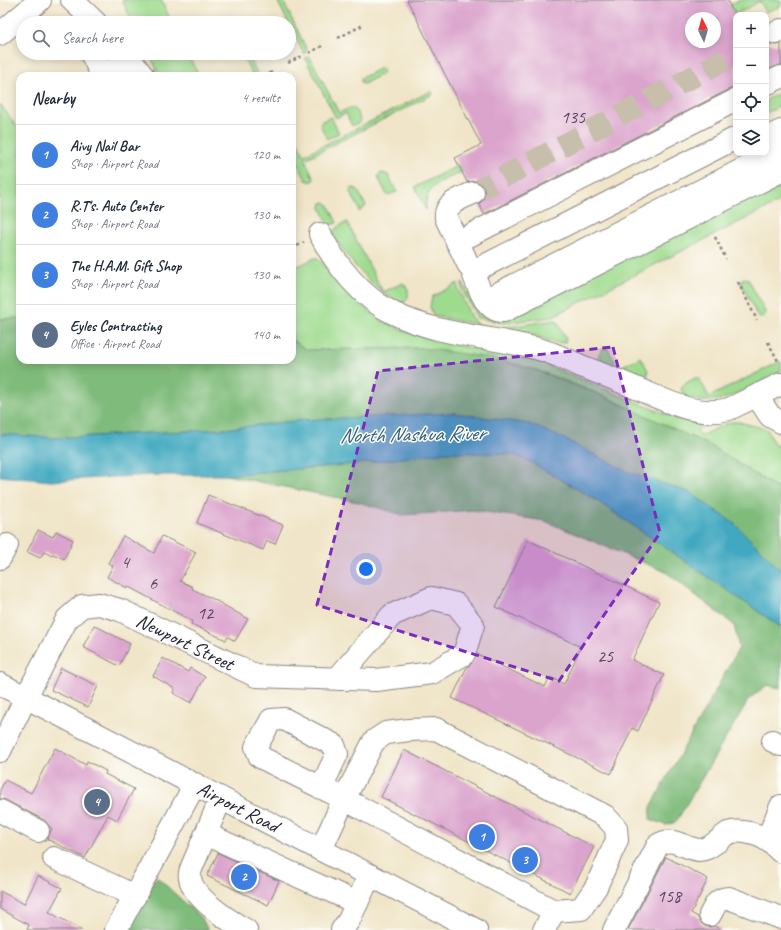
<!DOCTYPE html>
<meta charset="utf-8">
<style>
:root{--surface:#fff;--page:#f6f6f7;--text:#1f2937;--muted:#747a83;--line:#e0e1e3;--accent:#d93025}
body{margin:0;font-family:Caveat,sans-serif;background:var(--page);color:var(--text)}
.controls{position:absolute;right:12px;top:12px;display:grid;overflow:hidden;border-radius:8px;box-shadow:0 2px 10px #0003}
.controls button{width:36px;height:36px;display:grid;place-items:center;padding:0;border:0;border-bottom:1px solid var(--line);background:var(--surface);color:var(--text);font:20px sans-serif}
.compass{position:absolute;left:685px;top:12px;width:36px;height:36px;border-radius:50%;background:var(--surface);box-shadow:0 2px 10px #0003;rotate:355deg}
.you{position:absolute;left:366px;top:569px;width:14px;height:14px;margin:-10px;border:3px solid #fff;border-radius:50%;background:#1a73e8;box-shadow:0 0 0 6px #1a73e833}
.badge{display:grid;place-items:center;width:26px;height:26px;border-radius:50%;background:var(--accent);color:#fff;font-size:13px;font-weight:700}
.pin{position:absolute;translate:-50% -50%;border:2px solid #fff;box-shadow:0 1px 4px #0006}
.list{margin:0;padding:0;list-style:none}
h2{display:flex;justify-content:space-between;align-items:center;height:52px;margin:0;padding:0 16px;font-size:17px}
h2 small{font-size:13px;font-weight:400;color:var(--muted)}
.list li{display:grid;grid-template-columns:26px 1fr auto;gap:12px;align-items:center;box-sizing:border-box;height:60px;padding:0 16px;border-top:1px solid var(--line)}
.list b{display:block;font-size:15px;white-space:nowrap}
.list p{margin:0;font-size:13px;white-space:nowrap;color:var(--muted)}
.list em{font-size:13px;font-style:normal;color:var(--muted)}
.icon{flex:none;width:22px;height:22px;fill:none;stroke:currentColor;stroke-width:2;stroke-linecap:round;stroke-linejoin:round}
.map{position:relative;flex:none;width:781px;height:930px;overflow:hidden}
.search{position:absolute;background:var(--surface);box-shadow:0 2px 10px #0003;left:16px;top:16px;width:280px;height:44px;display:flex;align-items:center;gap:10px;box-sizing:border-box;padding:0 14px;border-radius:22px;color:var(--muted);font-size:15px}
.panel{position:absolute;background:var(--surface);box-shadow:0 2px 10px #0003;left:16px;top:72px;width:280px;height:292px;border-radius:12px}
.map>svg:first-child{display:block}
.green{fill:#9fdb8f;stroke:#607e65}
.forest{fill:#7fbb7a;stroke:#506e5a}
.water{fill:#40a8c0;stroke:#31657e}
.building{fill:#dba4cd;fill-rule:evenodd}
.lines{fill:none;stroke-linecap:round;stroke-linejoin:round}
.minor-tunnel{stroke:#c7beac;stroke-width:22;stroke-dasharray:22 11;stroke-linecap:butt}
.minor-casing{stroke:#898482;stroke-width:24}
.major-casing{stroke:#898482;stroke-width:24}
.path{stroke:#898482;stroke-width:2.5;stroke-dasharray:3 3;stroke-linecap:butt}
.minor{stroke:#fff;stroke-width:22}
.major{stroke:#fff;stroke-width:22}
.marked{fill:#7b2cbf;fill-opacity:0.2;stroke:#7b2cbf;stroke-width:3;stroke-dasharray:8 5;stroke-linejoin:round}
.labels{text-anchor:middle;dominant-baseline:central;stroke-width:3;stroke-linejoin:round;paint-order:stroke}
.number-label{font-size:18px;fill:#504260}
.street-label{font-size:20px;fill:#22223b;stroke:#fdfcf7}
.water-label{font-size:21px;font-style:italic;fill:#305e77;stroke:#fdfcf7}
</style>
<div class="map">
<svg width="781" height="930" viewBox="0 0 781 930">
<rect width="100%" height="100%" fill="#fdfcf7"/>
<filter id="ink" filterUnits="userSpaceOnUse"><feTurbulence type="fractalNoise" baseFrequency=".025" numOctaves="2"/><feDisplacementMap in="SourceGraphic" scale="8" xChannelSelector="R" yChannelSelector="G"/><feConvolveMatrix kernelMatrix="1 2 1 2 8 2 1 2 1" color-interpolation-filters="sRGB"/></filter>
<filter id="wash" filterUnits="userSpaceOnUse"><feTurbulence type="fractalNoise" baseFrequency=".012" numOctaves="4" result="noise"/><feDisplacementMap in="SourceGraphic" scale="16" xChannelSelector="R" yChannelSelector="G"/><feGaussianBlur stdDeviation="0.9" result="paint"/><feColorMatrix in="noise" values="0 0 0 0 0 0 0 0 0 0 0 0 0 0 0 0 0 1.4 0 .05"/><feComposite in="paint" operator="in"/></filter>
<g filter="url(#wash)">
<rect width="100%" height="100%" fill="#f0e5c8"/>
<g class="green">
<polygon points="122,0 161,0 172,23 133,23"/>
<polygon points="277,0 284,0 283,1 307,50 304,54"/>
<polygon points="740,0 781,0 781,6 766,12 760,1 735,15 730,5"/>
<polygon points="149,53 187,53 199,76 160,76"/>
<polygon points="241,53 247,53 258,75 253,76"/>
<path d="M310 57 339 113C356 105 353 104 361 122L352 126 346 113 336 118 305 58Z"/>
<polygon points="381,68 384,70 383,73 364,84 361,83 361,78"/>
<polygon points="431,91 433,94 305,159 314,179 312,182 306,180 292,152 292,142 295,140 297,141 304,155"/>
<polygon points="781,92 781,106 766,113 766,100"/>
<polygon points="0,104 20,131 20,318 0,319"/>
<polygon points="331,117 339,133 327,139 320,124 322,121"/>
<path d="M459 165 462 172C443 181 424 185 426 210L415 187Z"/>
<polygon points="383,173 388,175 397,192 387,195 378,177 380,174"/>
<polygon points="781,175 781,201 551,317 504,323 477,318 462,289 462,282 478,310 489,317"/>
<polygon points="354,188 357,189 366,206 359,212 359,208 350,192 351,189"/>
<polygon points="325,202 328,204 337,223 329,225 321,208 322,203"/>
<path d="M347 222 383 292 403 283 408 289V298L405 302 398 303C370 284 348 262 332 232L339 226Z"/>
<polygon points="315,258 317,258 320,260 343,288 353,298 378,318 402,330 436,341 538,361 677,419 705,425 697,430 700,436 730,422 739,422 766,429 768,431 775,446 781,443 781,491 711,446 601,395 536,370 421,348 307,350 292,340 292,260 296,267"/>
<polygon points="743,278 748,279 765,312 765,315 762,318 758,317 741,283"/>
<polygon points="458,283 458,289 471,317 477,324 500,328 556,320 566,339 565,342 558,343 535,336 434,316 430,307 432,297"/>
<polygon points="604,348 608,349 618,368 641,357 648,371 648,375 644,377 640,377 602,362 599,358 599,354"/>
<path d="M781 361V371C757 383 731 402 703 401 697 401 691 398 685 396L681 390 683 385 695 378H699L709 397Z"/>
</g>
<g class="forest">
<polygon points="20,318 20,360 292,360 292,340 307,350 421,348 492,358 536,370 601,395 711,446 781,491 781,570 735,524 689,492 630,473 564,439 529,424 454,413 303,420 224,429 56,438 0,434 0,319"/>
<polygon points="446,452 511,454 529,461 596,500 781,627 781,688 767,685 749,699 676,822 666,825 650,819 651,807 739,648 734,625 666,572 545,521 473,510 403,515 358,502 226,475 357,464"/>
<polygon points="157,877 202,919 208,930 116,930"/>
</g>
<polygon class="water" points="454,413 529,424 564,439 630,473 689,492 735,524 781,570 781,627 596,500 529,461 511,454 446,452 357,464 226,475 149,475 51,481 0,476 0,434 56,438 224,429 303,420"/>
<g id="blocks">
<g class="building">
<path d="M407 0H727L736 17V88L730 89 484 214 479 204 483 200 485 195 484 188 481 183 475 181 467 182 455 158 481 145ZM691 18H715V42H691Z"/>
<polygon points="766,40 770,44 776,45 781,44 781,65 766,70"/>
<polygon points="208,495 283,525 275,544 267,541 263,550 197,523"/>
<polygon points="38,530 53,537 56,531 73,540 64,559 53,554 52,556 44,552 40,558 27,552"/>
<polygon points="123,536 154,553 162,536 196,552 180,581 193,587 192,589 213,599 248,619 235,641 228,637 226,640 191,624 192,621 127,586 127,588 107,577 113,566 108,563"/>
<polygon points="528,540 659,602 632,660 664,675 638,731 632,728 611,774 452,698 467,667 471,664 477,654 545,687 550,677 564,684 581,647 496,607"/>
<polygon points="94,625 130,644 119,666 83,647"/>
<polygon points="163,658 188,672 190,668 205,677 191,703 173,693 175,689 153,676"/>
<polygon points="61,668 98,686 88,707 51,690"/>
<polygon points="55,748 86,765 87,761 106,771 105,774 134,789 117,820 108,815 85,858 47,839 52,829 44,820 6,800 0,799 0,790 5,780 31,793"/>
<polygon points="404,750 594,847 570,893 381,797"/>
<polygon points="218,853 279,881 268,905 207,876"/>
<polygon points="666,857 708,879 691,913 698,917 700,922 705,926 710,927 715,926 723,930 628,930"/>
<polygon points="38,876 62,888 49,912 82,930 27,930 29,925 0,909 0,891 24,904"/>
</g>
</g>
</g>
<g filter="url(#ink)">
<use href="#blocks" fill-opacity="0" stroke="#898482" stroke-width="1"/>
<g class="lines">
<polyline class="minor-tunnel" points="473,193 736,54"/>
<defs>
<g id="minor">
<polyline points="72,0 96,23"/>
<polyline points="776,33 781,30"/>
<polyline points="91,53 100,71 102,72 109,71 130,59"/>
<polyline points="125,53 143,76"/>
<polyline points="766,84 781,77"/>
<polyline points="766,138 781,131"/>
<path d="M473 193C462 198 444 203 446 218L468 264 471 268 476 270 736 138"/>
<path d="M320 234C336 265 361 297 393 313 439 336 492 336 542 350 555 354 568 360 581 366 602 374 622 382 643 391 671 403 698 417 729 409L781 384"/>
<polyline points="457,242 736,100"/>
<path d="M471 268C477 282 485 313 504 311L781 171"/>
<polyline points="485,300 781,150"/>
<polyline points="757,396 770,416 781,422"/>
<polyline points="0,558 7,545"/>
<polyline points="773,741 781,745"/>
<polyline points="0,751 26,697 67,619 82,606 99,604 120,610 256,676 376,680 432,673 464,654 473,625 456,604 431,598 392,615 337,679"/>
<polyline points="321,788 337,754 334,745 284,719 271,720 256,747 260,757 344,799 374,741 386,733 409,730 436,729 605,816 616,828 617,840 596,887 581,909 554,911"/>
<path d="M221 798 191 869C190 872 189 875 190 878 193 898 229 921 246 930"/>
<polyline points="0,811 38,831"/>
<polyline points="206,834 357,903"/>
<polyline points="767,840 781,806"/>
<polyline points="321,850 344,799 554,911 544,930"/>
<polyline points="54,858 135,896"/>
<path d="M710 915C715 906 717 898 729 898L781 918"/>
<polyline points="116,930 195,784"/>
<polyline points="342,930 349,920 370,875"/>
<path d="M614 930 658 845C672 835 685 849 699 850 707 850 712 845 718 841 721 838 725 835 728 833 740 829 760 834 770 842 774 845 777 849 781 852"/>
</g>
<g id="major">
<polyline points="0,34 40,0"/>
<polyline points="0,684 476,930"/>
</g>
</defs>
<use href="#minor" class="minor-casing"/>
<use href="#major" class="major-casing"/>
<g class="path">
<polyline points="338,38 363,25"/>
<polyline points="309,53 322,46"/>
<polyline points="288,63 302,56"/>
<polyline points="264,76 272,72"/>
<polyline points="715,237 726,259"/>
<polyline points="292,249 304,242"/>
<polyline points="738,282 757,320"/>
<polyline points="768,342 778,361"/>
</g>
<use href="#minor" class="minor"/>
<use href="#major" class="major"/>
</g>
</g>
<path class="marked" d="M613 347 660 533 559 681 317 605 378 371Z"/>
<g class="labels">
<g class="number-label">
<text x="573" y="117">135</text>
<text x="125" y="562">4</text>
<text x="153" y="583">6</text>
<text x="205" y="613">12</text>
<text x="605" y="656">25</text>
<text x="669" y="896">158</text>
</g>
<g class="street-label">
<text transform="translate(185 642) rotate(26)">Newport Street</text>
<text transform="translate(238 807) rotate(27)">Airport Road</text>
</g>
<g class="water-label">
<text transform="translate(412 434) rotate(-1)">North Nashua River</text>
</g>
</g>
</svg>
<div class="controls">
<button>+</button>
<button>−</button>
<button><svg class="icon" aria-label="locate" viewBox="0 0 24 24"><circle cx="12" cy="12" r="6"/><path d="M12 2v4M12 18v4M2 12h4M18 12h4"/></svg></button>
<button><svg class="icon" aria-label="layers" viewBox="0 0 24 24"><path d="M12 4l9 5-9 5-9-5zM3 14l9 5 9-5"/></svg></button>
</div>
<svg class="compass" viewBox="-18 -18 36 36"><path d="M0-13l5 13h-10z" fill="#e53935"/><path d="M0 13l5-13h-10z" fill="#747a83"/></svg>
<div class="you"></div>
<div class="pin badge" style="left:482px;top:837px;background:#3f7fe0">1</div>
<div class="pin badge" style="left:244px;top:877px;background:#3f7fe0">2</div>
<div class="pin badge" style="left:525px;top:860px;background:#3f7fe0">3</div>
<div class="pin badge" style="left:97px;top:802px;background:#5c6f8a">4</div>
<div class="search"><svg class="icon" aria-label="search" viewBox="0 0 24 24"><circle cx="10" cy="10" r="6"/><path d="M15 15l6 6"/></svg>Search here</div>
<section class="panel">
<h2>Nearby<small>4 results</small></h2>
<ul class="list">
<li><span class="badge" style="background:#3f7fe0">1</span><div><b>Aivy Nail Bar</b><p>Shop · Airport Road</p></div><em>120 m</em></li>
<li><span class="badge" style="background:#3f7fe0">2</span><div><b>R.T's. Auto Center</b><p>Shop · Airport Road</p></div><em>130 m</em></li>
<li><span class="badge" style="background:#3f7fe0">3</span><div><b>The H.A.M. Gift Shop</b><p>Shop · Airport Road</p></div><em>130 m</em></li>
<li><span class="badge" style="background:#5c6f8a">4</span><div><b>Eyles Contracting</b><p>Office · Airport Road</p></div><em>140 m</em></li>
</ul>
</section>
</div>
